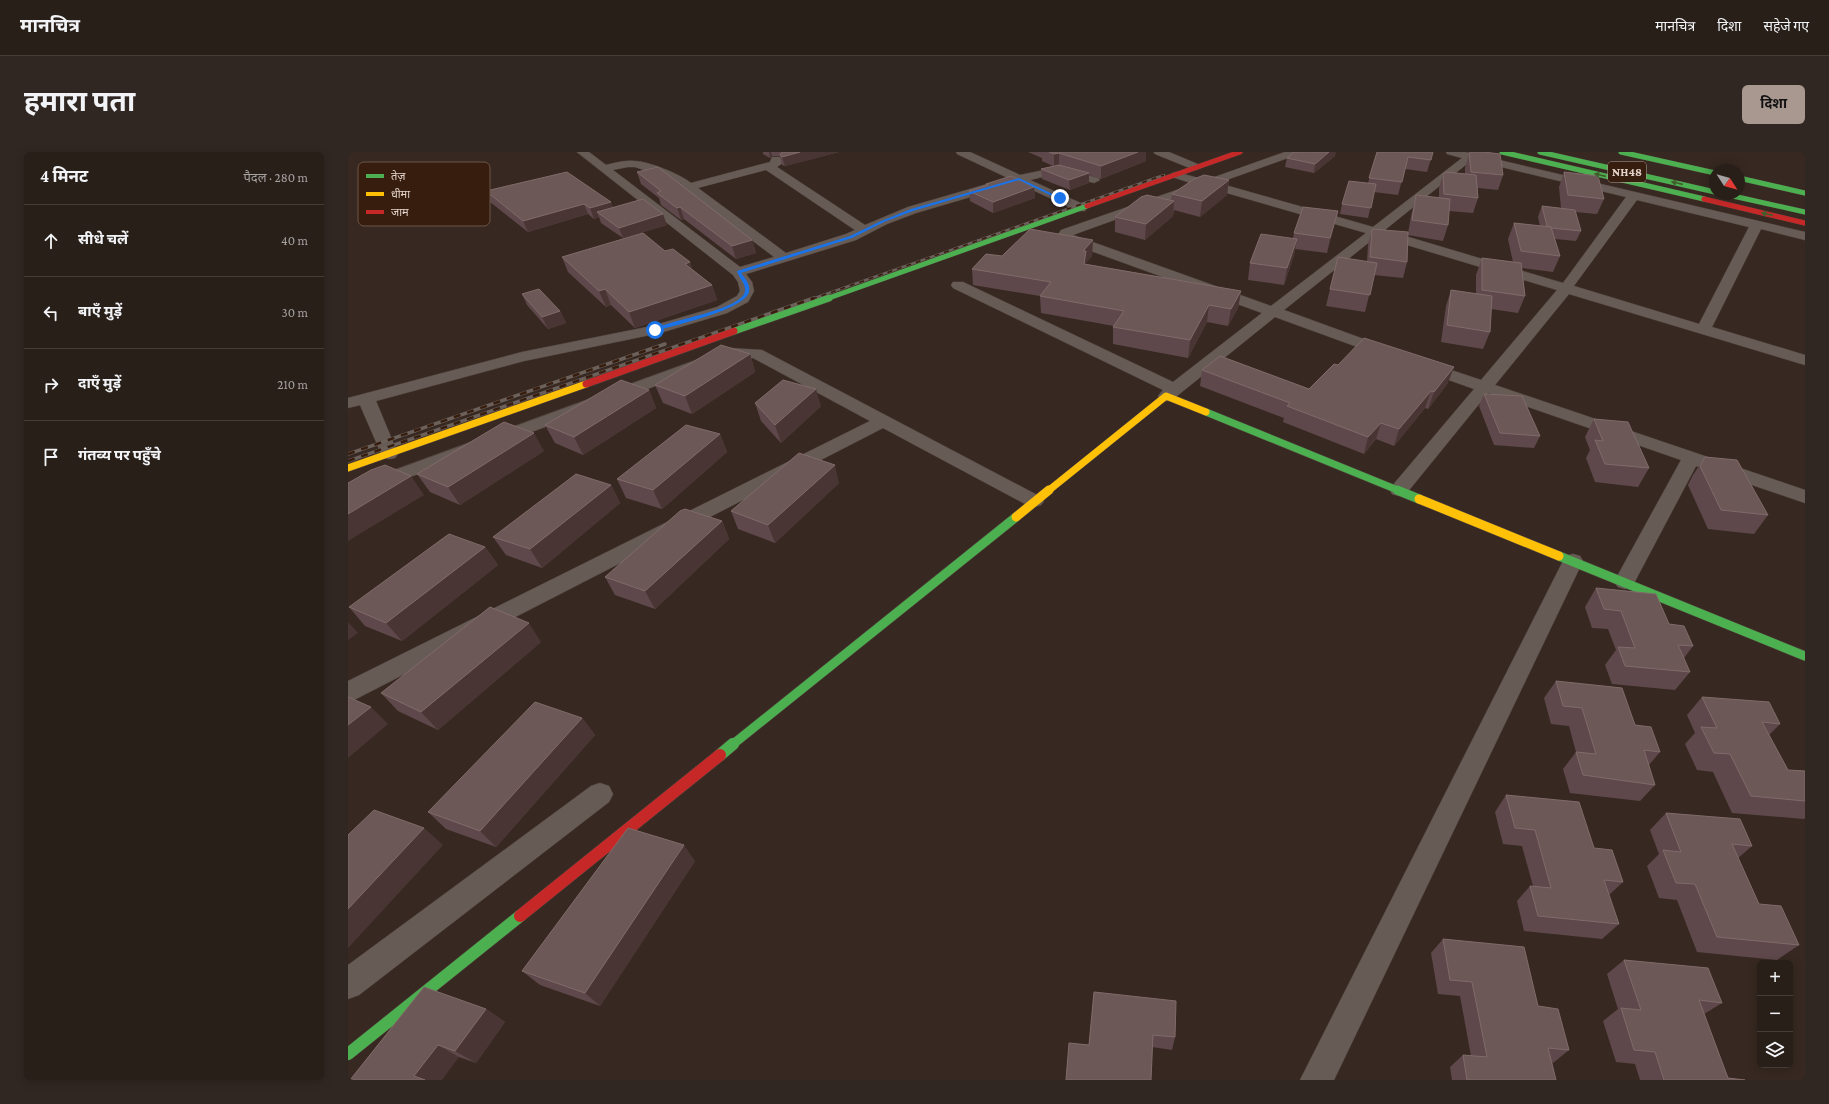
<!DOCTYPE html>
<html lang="hi">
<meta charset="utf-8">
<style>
:root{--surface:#291f19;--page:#312722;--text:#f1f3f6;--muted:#a5a2a2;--line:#453d38;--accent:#a89890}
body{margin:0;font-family:"Crimson Pro","Noto Sans Devanagari",serif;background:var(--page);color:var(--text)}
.controls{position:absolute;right:12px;bottom:12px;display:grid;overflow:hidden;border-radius:6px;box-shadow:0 2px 10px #0003}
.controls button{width:36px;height:36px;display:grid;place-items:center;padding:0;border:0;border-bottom:1px solid var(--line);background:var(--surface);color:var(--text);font:20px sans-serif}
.compass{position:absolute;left:1361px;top:12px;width:36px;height:36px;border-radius:50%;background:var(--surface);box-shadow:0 2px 10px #0003;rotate:126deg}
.stop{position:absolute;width:12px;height:12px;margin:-9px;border:3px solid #1a73e8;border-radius:50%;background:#fff}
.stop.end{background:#1a73e8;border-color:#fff;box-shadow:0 1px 4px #0008}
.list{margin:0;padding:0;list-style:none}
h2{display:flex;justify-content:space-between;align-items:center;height:52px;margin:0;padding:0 16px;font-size:17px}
h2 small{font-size:13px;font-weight:400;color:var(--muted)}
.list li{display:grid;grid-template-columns:26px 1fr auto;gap:12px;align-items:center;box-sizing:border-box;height:72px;padding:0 16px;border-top:1px solid var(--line)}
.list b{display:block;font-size:15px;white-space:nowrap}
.list em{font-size:13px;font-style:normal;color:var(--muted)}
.icon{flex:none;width:22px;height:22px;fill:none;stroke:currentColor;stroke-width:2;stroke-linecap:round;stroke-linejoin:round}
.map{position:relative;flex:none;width:1457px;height:928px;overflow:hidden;border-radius:6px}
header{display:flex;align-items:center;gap:24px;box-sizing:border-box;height:56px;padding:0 20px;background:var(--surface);border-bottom:1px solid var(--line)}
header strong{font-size:19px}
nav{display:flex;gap:22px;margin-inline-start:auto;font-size:14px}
.intro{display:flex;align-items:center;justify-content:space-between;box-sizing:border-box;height:96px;padding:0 24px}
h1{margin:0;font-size:28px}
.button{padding:10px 18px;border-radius:6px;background:var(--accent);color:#111;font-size:14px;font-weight:700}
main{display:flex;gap:24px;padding:0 24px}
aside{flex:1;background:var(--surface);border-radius:6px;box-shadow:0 2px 10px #0003}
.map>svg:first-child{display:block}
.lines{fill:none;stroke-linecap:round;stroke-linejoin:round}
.street-casing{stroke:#51443f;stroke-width:1}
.fast-far3-casing{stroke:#51443f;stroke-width:5.5}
.fast-far2-casing{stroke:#51443f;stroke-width:8}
.fast-far1-casing{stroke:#51443f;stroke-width:10}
.fast-casing{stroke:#51443f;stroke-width:13}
.slow-far1-casing{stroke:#51443f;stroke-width:8}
.slow-casing{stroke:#51443f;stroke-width:10}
.jam-far2-casing{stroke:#51443f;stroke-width:5.5}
.jam-far1-casing{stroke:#51443f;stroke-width:8}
.jam-casing{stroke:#51443f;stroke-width:13}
.street{fill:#675b55;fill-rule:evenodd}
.fast-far3{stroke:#4caf50;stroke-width:5}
.fast-far2{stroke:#4caf50;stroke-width:7}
.fast-far1{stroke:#4caf50;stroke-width:9}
.fast{stroke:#4caf50;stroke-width:12}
.slow-far1{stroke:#ffc107;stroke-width:7}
.slow{stroke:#ffc107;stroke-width:9}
.jam-far2{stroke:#c62828;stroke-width:5}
.jam-far1{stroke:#c62828;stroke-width:7}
.jam{stroke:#c62828;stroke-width:12}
.rail-far1-casing{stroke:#6c605b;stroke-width:2.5}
.rail-casing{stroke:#6c605b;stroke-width:3.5}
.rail-far1{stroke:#361d0e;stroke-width:1.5;stroke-dasharray:5;stroke-linecap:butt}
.rail{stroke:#361d0e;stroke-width:2.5;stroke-dasharray:7;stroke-linecap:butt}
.wall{fill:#5f484b}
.shaded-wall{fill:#493634}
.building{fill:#6d5858;stroke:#806b6a}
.oneway{fill:#405f2c}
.route{fill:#1a73e8}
.labels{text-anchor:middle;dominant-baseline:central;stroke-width:3.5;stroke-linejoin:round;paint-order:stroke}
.shield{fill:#361d0e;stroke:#b09d92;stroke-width:1}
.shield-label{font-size:12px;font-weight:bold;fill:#e5d4cb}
.key{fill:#361d0e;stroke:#6b5447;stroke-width:1}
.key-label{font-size:11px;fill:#e5d4cb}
</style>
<header>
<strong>मानचित्र</strong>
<nav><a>मानचित्र</a><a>दिशा</a><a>सहेजे गए</a></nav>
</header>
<div class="intro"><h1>हमारा पता</h1><a class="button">दिशा</a></div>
<main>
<aside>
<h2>4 मिनट<small>पैदल · 280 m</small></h2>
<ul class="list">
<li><svg class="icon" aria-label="ahead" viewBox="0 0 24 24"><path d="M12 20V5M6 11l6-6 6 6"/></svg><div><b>सीधे चलें</b></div><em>40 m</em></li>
<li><svg class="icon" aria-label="left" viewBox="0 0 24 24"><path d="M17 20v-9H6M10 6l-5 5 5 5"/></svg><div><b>बाएँ मुड़ें</b></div><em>30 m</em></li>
<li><svg class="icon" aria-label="right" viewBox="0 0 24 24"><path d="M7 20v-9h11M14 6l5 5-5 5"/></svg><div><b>दाएँ मुड़ें</b></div><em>210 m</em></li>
<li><svg class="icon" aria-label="arrive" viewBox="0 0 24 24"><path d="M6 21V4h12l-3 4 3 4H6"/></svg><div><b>गंतव्य पर पहुँचे</b></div></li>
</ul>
</aside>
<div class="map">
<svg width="1457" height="928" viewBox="0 0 1457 928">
<rect width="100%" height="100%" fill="#372921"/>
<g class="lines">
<defs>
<g id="street">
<path d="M229 0H241L258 13C267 11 276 8 286 9 300 9 332 22 343 31L422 10 424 5H432L436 10 429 15 517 73 560 55 660 26 609 2 608 0H622L672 23 711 15 750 26 752 28 746 31 711 21 682 28 737 53 739 56 737 59H729L670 31 568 61 539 72 508 88 398 122 404 130 406 139 400 150 379 161 312 181 176 209 28 249 50 302 47 306 41 307 35 306 12 253 0 256V246L174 200 304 174 369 155 389 144 392 139 390 130 385 123ZM280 15H287L325 28 426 105 392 115 265 18ZM418 18 507 78 498 82 438 101 350 36Z"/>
<polygon points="806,0 821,0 852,13 854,15 848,18 844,17 807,2"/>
<path d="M937 0H952L951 2 870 31 1025 75 1114 6 1099 2 1098 0H1117L1457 80V88L1413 77 1364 175 1457 203V213L1221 142 1147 233 1457 338V351L1348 314 1284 435 1277 437 1270 435 1266 430 1333 308 1140 241 1058 342 1051 344 1044 342 1042 338 1044 334 1126 237 1070 217 1068 214 1070 211 1076 209 1133 228 1209 138 1029 84 936 158 1046 198 1048 201 1046 204 1040 206 1034 204 927 165 824 248 818 249 812 248 810 244 815 238 605 136 603 133 605 130H615L825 230 914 161 710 87 709 84 713 78 846 32 824 25 822 23 824 21 828 20 858 28ZM1124 8 1278 45 1215 131 1037 78ZM858 35 1018 81 923 154 725 83ZM1289 48 1401 75 1351 172 1226 134Z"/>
<polygon points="381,196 414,198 693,345 696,349 693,353 686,355 679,353 535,276 8,547 0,549 0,529 522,269 405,206 383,206 0,348 0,335"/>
<polygon points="1225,402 1232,404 1235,409 986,928 952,928 1215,409 1218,404"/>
<polygon points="252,631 261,634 265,642 261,650 11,843 0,847 0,813 243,634"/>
</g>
<g id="fast-far3">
<polyline points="1154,0 1356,47"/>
<polyline points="1192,0 1367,40"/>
<polyline points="1273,0 1367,21"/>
<polyline points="1391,26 1457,41"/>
<polyline points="1376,42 1457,60"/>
<polyline points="478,147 739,54"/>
</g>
<g id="fast-far2">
<polyline points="386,179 481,146"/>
<polyline points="858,260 1052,339"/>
</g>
<g id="fast-far1">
<polyline points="1049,338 1071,347"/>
<polyline points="1211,404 1457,504"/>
<polyline points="384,593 668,365"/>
</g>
<g id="fast">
<polyline points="372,603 385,592"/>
<polyline points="0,902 172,764"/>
</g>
<g id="slow-far1">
<polyline points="0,316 238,232"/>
<polyline points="700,339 818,244 858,260"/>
</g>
<g id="slow">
<polyline points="1071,347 1211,404"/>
<polyline points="668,365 701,338"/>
</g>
<g id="jam-far2">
<polyline points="1356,47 1457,71"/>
<polyline points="739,54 892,0"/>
</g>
<polyline id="jam-far1" points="238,232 386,179"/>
<polyline id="jam" points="172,764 372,603"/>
</defs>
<use href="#street" class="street-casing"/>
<use href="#fast-far3" class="fast-far3-casing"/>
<use href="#fast-far2" class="fast-far2-casing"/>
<use href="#fast-far1" class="fast-far1-casing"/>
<use href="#fast" class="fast-casing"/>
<use href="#slow-far1" class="slow-far1-casing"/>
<use href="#slow" class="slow-casing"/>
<use href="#jam-far2" class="jam-far2-casing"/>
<use href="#jam-far1" class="jam-far1-casing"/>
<use href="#jam" class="jam-casing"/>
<use href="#street" class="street"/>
<use href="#fast-far3" class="fast-far3"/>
<use href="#fast-far2" class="fast-far2"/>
<use href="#fast-far1" class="fast-far1"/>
<use href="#fast" class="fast"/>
<use href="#slow-far1" class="slow-far1"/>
<use href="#slow" class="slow"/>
<use href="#jam-far2" class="jam-far2"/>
<use href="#jam-far1" class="jam-far1"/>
<use href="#jam" class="jam"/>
<defs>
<polyline id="rail-far1" points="464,147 816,23"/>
<g id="rail">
<polyline points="0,302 317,192"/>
<polyline points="0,309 466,146"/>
</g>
</defs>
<use href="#rail-far1" class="rail-far1-casing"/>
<use href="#rail" class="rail-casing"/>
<use href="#rail-far1" class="rail-far1"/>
<use href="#rail" class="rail"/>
</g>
<g class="wall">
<polygon points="415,0 491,0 437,14 434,13 432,4 424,4 422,6 415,2"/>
<polygon points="680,0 798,0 798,9 753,27 741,23 741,31 722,38 694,27 693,17 705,14 694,9 694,6"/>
<polygon points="1029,0 1085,0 1079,20 1057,17 1050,43 1026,40 1020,66 992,62 994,52 1020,31"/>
<polygon points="1121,1 1155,23 1150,38 1130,36 1130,46 1125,61 1101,59 1100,73 1095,89 1060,83 1059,110 1055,126 1026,123 1017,160 978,154 982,137 1019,109 1020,93 1024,77 1060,81 1064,59 1068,43 1091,46 1091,36 1095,22 1117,22 1117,16"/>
<polygon points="987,4 966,21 937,15 939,6"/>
<polygon points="289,20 404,88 408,101 388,107 336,67 333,68 313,53 311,46 293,32"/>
<polygon points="1216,20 1256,47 1249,62 1227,60 1233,79 1228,89 1207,87 1212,104 1205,120 1174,116 1177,144 1170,161 1143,157 1142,180 1135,197 1093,190 1098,154 1103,138 1128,142 1128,123 1134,106 1165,110 1160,87 1166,71 1192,74 1190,65 1194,54 1213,56 1211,35"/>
<polygon points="881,28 879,43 852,65 826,58 825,64 797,88 767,80 767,65 823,48 824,42"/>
<polygon points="638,32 686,35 687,46 645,61 622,49 621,39 638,34"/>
<polygon points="138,39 265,55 319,73 275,86 253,71 251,65 246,67 240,62 180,80 142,50"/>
<polygon points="986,74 979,101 947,97 946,103 936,133 900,128 902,111 945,86 946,81"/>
<polygon points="745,88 744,104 738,111 738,112 893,139 890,156 880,174 859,170 840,206 765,192 765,175 766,174 693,161 692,144 625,133 624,117 654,104"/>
<polygon points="317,99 342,110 344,117 364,133 369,148 287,176 263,153 258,155 220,120 214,105"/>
<polygon points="174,142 212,159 218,171 200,177 179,153"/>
<polygon points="402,202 407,220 344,262 315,251 307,233"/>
<polygon points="990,213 1100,231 1080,257 1077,256 1046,294 1028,287 1016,302 935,270 936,266 852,234 854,218 961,237"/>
<polygon points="301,238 308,256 235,303 207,291 197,273"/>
<polygon points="1136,242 1192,284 1186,296 1146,293 1131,254"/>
<polygon points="407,251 473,254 433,291 413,269"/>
<polygon points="1246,267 1301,316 1290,335 1247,330 1238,306 1242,298 1237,285"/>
<polygon points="372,282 379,300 314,357 278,346 269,327"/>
<polygon points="196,299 112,353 82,340 69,322"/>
<polygon points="1357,305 1420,363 1406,382 1360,377 1340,333 1345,323"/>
<polygon points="491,331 427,391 390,377 383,359"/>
<polygon points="263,333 272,351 194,416 158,403 145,385"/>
<polygon points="374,369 381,387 307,457 267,443 257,425"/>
<polygon points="137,395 150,413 54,489 17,474 1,455"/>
<polygon points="1248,436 1321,472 1345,494 1336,506 1342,520 1327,538 1264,532 1257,513 1268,498 1260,477 1244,476 1237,455"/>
<polygon points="193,490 90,578 50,559 33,541"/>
<polygon points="1208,529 1287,573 1312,600 1301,613 1307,633 1292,649 1222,641 1215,617 1228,600 1221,574 1203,572 1196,546"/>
<polygon points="1354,545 1432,572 1421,583 1440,618 1457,619 1457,666 1456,667 1384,661 1365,620 1349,618 1337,592 1347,581 1339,563"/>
<polygon points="234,566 247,583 148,695 98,677 80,660"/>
<polygon points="1158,643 1246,696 1275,730 1261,743 1271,772 1254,787 1176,779 1169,749 1182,734 1185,734 1174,694 1155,692 1147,660"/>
<polygon points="1318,661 1404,694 1390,706 1411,752 1451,793 1429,808 1349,800 1329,748 1311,746 1299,714 1311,702 1302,678"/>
<polygon points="347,709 252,854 192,833 174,819"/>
<polygon points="1095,787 1190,854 1221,898 1205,911 1204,910 1208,928 1104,928 1102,915 1115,903 1123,904 1112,844 1090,842 1083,801"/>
<polygon points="1276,808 1374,851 1356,862 1380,926 1397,928 1292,928 1287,912 1268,910 1255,869 1270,857 1259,822"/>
<polygon points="746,840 827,885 824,898 804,895 741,893"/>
<polygon points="138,857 157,870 128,911 111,905 2,928"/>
</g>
<g class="shaded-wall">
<polygon points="421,0 423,0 424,4 422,6"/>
<polygon points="452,0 491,0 437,14 434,5"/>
<polygon points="790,0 798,0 798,9 753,27 753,14"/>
<polygon points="981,0 988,0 987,4 966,21 967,12"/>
<polygon points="711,1 711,14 706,14 706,2"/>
<polygon points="741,21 741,31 722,38 721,28"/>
<polygon points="881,28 879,43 852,65 854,49"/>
<polygon points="686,35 687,46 645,61 645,50"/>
<polygon points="826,49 825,64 797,88 798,72"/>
<polygon points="263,50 267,61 249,60 251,65 246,67 242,56"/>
<polygon points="236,52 240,62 180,80 175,69"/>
<polygon points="332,55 336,67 333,68 329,56"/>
<polygon points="990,59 986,74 979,101 982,86"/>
<polygon points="315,62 319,73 275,86 271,76"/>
<polygon points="949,87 946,103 936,133 939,116"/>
<polygon points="404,88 408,101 388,107 384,94"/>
<polygon points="745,88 744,104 738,111 738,116 735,115 735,99"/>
<polygon points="342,110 347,125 337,112"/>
<polygon points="364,133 369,148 287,176 281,160"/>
<polygon points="257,137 263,153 258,155 251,139"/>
<polygon points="893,139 890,156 880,174 883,157"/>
<polygon points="861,153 859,170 840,206 842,188"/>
<polygon points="212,159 218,171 200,177 194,165"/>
<polygon points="402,202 407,220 344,262 337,244"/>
<polygon points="1106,215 1100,231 1080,257 1086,240"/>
<polygon points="468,237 473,254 433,291 427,273"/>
<polygon points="301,238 308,256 235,303 226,285"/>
<polygon points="1083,239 1077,256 1046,294 1051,277"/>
<polygon points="1033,271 1028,287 1016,302 1020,285"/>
<polygon points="186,281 196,299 112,353 100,335"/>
<polygon points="372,282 379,300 314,357 305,338"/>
<polygon points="487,313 491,331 427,391 420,373"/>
<polygon points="63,324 76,343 0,389 0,362"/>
<polygon points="263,333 272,351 194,416 182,397"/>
<polygon points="374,369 381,387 307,457 297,439"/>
<polygon points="137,395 150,413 54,489 38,471"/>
<polygon points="0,470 10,481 0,488"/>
<polygon points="181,471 193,490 90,578 73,560"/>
<polygon points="23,555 40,572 0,606 0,573"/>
<polygon points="234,566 247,583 148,695 132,679"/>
<polygon points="76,676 95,693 0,796 0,757"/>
<polygon points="336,693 347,709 252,854 237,841"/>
<polygon points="138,857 157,870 128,911 107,899"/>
<polygon points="90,893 111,905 94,928 74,928 66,924"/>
</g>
<g class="building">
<polygon points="434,0 452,0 434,5 432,3"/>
<polygon points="701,0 790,0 753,14 711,1 706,2"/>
<polygon points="946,0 981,0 967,12 939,6"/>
<polygon points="1029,0 1085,0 1083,8 1060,5 1054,30 1021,26"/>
<polygon points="1123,0 1136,0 1152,2 1155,23 1123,20 1121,1"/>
<polygon points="711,13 741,21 721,28 693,17"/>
<polygon points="310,15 404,88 384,94 332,55 329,56 309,41 313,39 289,20"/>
<polygon points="219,20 263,50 242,56 236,52 175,69 138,39"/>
<polygon points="1098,20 1128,23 1130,46 1096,42 1095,22"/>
<polygon points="1216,20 1250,24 1256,47 1220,43"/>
<polygon points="856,23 881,28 854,49 824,42 846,27"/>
<polygon points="663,24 686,35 645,50 621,39 640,33 638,32"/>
<polygon points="1001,29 1028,32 1023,56 994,52"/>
<polygon points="799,43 826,49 798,72 767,65 793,45"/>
<polygon points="1068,43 1102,47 1100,73 1064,68"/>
<polygon points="295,47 315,62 271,76 249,60"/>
<polygon points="1194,54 1227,58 1233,79 1203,76 1203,75 1199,74"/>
<polygon points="955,55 990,59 982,86 946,81"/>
<polygon points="1166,71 1203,75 1212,104 1173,99"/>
<polygon points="682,77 745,88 735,99 738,99 736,112 893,139 883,157 861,153 842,188 765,175 776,159 692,144 703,130 624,117 638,102 654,104"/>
<polygon points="1024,77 1060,80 1059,110 1022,105"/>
<polygon points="295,81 317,99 325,97 342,110 337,112 364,133 281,160 257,137 251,139 214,105"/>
<polygon points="913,82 949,87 939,116 902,111"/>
<polygon points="990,105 1029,111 1022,143 982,137"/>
<polygon points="1134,106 1173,111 1177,144 1134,138"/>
<polygon points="191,137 212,159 194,165 174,142"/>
<polygon points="1103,138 1144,144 1142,180 1099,173"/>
<polygon points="1016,186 1106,215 1086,240 1083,239 1051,277 1033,271 1020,285 939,254 942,251 854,218 872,204 961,237 986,212 990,213"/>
<polygon points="373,193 402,202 337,244 307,233"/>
<polygon points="273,228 301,238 226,285 197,273"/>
<polygon points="435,228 468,237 427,273 407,251"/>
<polygon points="1136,242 1174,244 1192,284 1152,281"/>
<polygon points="1246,267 1280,270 1301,316 1257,312 1247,288 1255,289"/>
<polygon points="156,270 186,281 100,335 69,322"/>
<polygon points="338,273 372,282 305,338 269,327"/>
<polygon points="451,301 487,313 420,373 383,359"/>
<polygon points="1357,305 1389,308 1420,363 1373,358 1352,314"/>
<polygon points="37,313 63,324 0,362 0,331 23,318"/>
<polygon points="228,322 263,333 182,397 145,385"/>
<polygon points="337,357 374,369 297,439 257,425 332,359"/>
<polygon points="101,382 137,395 38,471 1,455"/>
<polygon points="1248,436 1308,442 1321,472 1336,474 1345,494 1330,493 1342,520 1277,514 1270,495 1287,496 1273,459 1256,457"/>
<polygon points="142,455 181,471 73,560 33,541"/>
<polygon points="1208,529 1274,536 1287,573 1303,575 1312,600 1296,598 1307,633 1235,623 1228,600 1248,602 1234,556 1215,554"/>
<polygon points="0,545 23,555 0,573"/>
<polygon points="1354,545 1421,550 1432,572 1414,570 1440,618 1457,619 1457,649 1403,644 1382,602 1366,601 1353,575 1369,576"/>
<polygon points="187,550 234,566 132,679 80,660"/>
<polygon points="1158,643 1231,650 1246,696 1264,698 1275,730 1256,728 1271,772 1190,764 1182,734 1203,736 1187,678 1167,676"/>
<polygon points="26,658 76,676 0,757 0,683"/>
<polygon points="1318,661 1392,667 1404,694 1384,692 1411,752 1433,754 1451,793 1369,785 1347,732 1328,731 1315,698 1333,700"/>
<polygon points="280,676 336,693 237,841 174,819"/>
<polygon points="1095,787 1176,795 1190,854 1210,857 1221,898 1200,896 1208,928 1119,928 1115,903 1139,905 1124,830 1102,828"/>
<polygon points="1276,808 1360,816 1374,851 1351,848 1380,926 1397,928 1316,928 1307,900 1286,898 1273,856 1293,858"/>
<polygon points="76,835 138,857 107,899 90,893 66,924 77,928 2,928"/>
<polygon points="746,840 828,849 827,885 805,883 803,928 718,928 721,891 741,893"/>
</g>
<defs><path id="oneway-solid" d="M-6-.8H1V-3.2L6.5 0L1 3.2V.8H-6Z"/></defs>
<g class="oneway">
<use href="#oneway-solid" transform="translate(1252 23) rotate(-167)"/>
<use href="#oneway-solid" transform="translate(1329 31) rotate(-167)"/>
<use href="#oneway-solid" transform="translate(1419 62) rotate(-167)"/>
</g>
<path class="route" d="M671 26 713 46 710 47 671 28 565 59 536 70 504 86 393 121C397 126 403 133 401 140 396 158 327 173 308 179L304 178C320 168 395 158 397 139 398 131 390 125 389 119L502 84 533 69 563 57Z"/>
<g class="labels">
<rect class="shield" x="1260" y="10" width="38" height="20" rx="3"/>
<g class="shield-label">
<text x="1279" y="20">NH48</text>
</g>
</g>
<rect x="10" y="10" width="132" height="64" rx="6" class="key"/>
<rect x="18" y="22" width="18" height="4" fill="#4caf50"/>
<rect x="18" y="40" width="18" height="4" fill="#ffc107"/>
<rect x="18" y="58" width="18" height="4" fill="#c62828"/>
<g class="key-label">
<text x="43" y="28">तेज़</text>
<text x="43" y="46">धीमा</text>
<text x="43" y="64">जाम</text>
</g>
</svg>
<div class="controls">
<button>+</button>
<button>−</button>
<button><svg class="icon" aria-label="layers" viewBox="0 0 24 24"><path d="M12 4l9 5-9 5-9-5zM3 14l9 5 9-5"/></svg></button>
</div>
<svg class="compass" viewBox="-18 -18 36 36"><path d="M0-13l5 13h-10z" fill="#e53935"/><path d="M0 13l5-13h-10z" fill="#a5a2a2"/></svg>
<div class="stop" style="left:307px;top:178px"></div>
<div class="stop end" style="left:712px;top:46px"></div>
</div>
</main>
